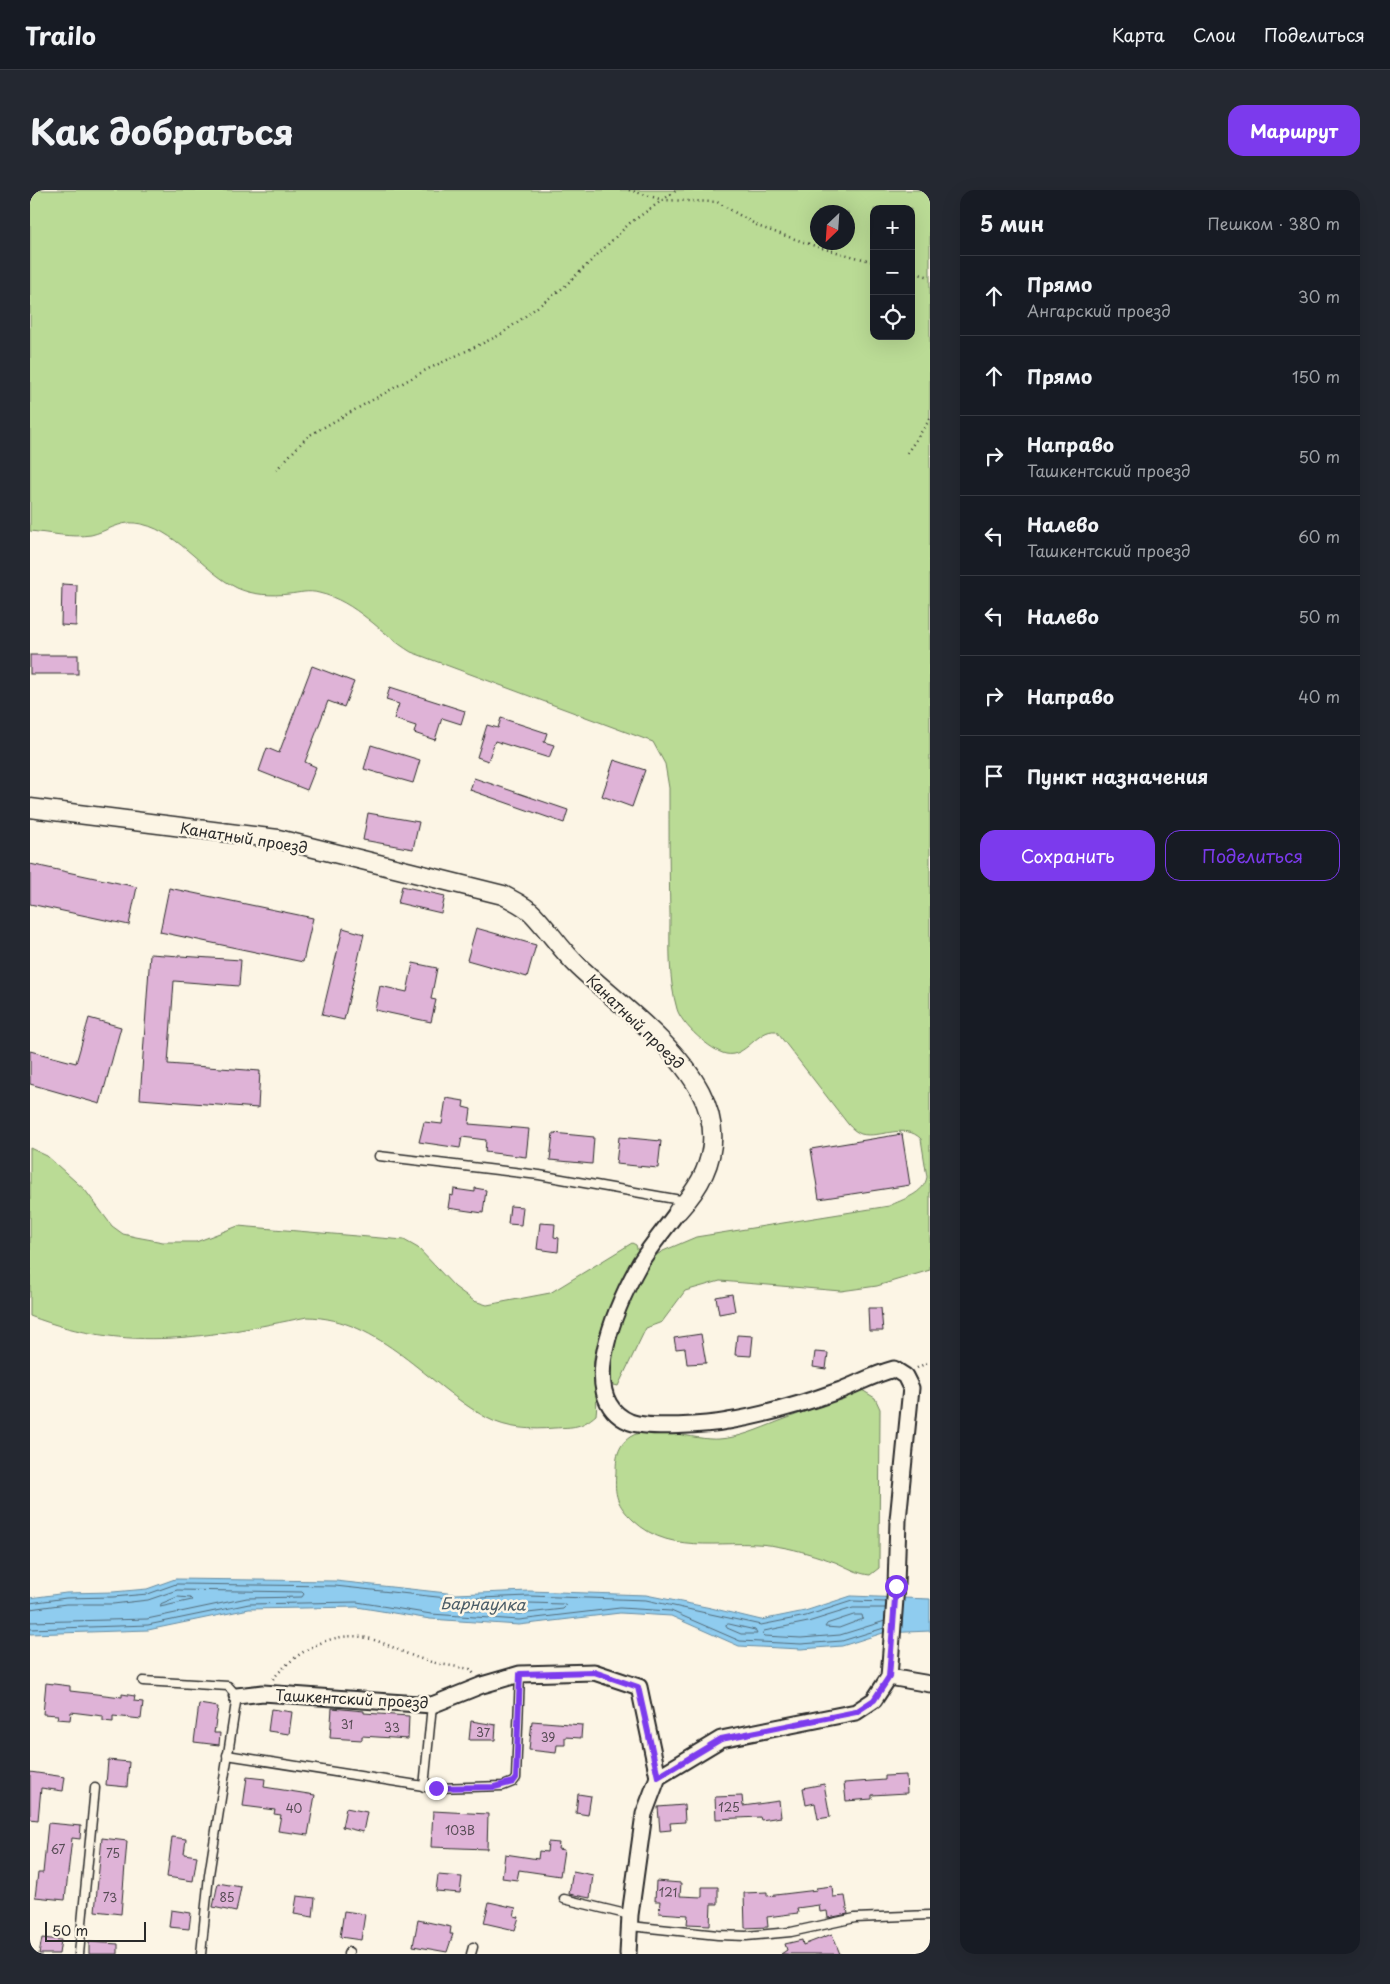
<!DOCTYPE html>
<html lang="ru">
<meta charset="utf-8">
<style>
:root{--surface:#171b24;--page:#242831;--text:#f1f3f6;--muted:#9ea1a6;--line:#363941;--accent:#7c3aed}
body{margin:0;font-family:"Playpen Sans",sans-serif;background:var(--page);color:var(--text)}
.controls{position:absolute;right:15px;top:15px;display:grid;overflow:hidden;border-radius:10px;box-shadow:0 5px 20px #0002}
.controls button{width:45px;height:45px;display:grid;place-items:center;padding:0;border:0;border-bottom:1px solid var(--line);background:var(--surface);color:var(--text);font:25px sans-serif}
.compass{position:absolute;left:780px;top:15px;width:45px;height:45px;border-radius:50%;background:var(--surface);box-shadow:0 5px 20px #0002;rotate:205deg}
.scale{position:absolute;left:15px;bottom:12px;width:101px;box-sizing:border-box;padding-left:5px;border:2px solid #2b2b2b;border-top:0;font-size:14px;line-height:18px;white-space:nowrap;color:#2b2b2b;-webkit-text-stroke:4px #fcf5e5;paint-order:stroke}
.stop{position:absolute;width:15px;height:15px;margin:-11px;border:4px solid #7c3aed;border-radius:50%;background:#fff}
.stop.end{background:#7c3aed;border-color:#fff;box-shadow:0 1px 5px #0008}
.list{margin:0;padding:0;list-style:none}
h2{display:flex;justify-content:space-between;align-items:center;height:65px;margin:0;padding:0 20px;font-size:21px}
h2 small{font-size:16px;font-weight:400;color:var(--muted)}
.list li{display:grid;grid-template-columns:32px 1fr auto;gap:15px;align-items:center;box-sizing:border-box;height:80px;padding:0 20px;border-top:1px solid var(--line)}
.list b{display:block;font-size:19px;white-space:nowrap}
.list p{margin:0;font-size:16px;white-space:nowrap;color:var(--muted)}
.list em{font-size:16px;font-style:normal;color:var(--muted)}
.actions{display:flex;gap:10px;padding:15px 20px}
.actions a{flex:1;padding:11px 0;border:1px solid var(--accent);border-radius:15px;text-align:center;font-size:18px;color:var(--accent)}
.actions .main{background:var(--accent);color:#fff}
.icon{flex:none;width:28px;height:28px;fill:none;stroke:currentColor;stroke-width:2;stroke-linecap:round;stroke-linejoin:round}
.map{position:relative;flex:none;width:900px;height:1764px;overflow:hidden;border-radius:15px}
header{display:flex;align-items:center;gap:30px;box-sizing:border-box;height:70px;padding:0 25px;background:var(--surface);border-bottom:1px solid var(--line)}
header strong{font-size:24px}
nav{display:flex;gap:28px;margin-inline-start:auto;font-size:18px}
.intro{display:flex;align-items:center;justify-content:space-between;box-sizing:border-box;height:120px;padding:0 30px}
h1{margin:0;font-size:35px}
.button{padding:12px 22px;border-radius:15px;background:var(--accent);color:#fff;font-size:18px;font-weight:700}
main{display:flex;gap:30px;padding:0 30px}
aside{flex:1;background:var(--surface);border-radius:15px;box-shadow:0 5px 20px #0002}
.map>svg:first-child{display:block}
.green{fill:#badb95;stroke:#728360;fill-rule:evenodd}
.water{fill:#8fccef;stroke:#678ca1}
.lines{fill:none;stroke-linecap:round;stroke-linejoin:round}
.shore{stroke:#536b79;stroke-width:1}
.building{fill:#dfb3d7;stroke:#2b2b2b}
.service-casing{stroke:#2b2b2b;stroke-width:11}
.minor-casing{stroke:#2b2b2b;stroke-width:19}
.tertiary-casing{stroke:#2b2b2b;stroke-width:21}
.path{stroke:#2b2b2b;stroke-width:2.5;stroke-dasharray:1 4;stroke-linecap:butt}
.service{stroke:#fcf5e5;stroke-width:8}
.minor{stroke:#fcf5e5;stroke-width:15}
.tertiary{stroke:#fcf5e5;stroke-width:18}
.route{stroke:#7c3aed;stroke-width:6}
.labels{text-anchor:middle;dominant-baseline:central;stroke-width:5;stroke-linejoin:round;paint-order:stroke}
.number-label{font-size:12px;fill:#584d56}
.street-label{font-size:15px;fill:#2b2b2b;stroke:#fcf5e5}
.water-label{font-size:16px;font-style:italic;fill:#495b66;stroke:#fcf5e5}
</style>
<header>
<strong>Trailo</strong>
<nav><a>Карта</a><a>Слои</a><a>Поделиться</a></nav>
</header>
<div class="intro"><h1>Как добраться</h1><a class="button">Маршрут</a></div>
<main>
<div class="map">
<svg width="900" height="1764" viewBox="0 0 900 1764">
<rect width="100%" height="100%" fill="#fcf5e5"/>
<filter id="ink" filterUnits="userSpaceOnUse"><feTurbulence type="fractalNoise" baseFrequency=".02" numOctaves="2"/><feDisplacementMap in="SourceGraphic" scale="10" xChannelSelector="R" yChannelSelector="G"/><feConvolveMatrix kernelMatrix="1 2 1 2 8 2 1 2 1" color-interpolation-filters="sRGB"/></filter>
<g filter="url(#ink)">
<g class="green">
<path d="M0 0H900V1080L847 1096 811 1101 690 1091 655 1101 632 1132 616 1138 588 1196 580 1194 579 1177 589 1130 616 1078 623 1067 633 1061 666 1047 859 1016C873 1009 894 1004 897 987L891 949C875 932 850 949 831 944 826 942 821 938 818 934L746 841C727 839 716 868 696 864 681 861 651 834 647 819 638 788 640 756 640 724 639 682 639 640 639 598L635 574 623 552 381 462C351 444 326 411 289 403 279 400 269 403 259 404 242 406 222 405 207 398 172 381 145 337 105 333 90 331 75 342 61 345 41 348 20 343 0 341ZM844 19H881V146H844ZM788 22H818V52H788Z"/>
<path d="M0 958 17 966 55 1000 82 1036 93 1044 106 1047 133 1052H166L208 1036 374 1050 388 1058 425 1097 444 1111 457 1115 520 1103 602 1053 606 1055 608 1062C592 1095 571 1131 564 1168 561 1188 569 1206 566 1225 551 1238 544 1237 524 1238 502 1240 477 1239 457 1228 397 1195 351 1128 277 1127 177 1147 100 1164 0 1126Z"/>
<path d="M832 1200 845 1208 850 1219 849 1372V1378L840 1385C828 1384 817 1377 805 1372 787 1366 769 1360 751 1357 701 1346 643 1369 603 1330 587 1315 584 1305 586 1283 586 1269 587 1256 600 1247 621 1233 664 1251 689 1249 709 1248 729 1239 747 1232 776 1221 804 1211 832 1200Z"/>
</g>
<polygon class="water" points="145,1389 306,1391 426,1404 499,1401 616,1405 681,1418 731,1430 775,1421 821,1406 900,1409 900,1441 853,1443 812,1456 771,1459 709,1456 641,1426 590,1423 489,1435 400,1429 327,1417 219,1419 118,1440 0,1444 0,1408 36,1403 83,1402 117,1399"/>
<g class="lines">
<g class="shore">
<polygon points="148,1407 160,1408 162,1410 130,1417 131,1414"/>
<polyline points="0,1413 36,1408 83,1407 118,1404 146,1394 305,1396 426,1409 499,1406 616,1410 731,1435 776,1426 822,1411 856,1412"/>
<polygon points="499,1413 533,1414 536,1416 533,1419 489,1424 434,1420 431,1418 434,1415"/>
<polyline points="0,1419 36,1414 83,1414 118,1410 147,1400 272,1402 274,1404 272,1407 217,1408 117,1429 0,1432"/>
<polygon points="824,1425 832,1425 833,1429 809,1438 795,1437 797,1434"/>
<polyline points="855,1431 810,1445 771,1448 734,1446 732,1444 734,1441 778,1432 823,1418 856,1418"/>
<polygon points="699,1434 725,1440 727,1444 711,1444 697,1438 696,1435"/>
<polyline points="0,1439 118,1435 219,1414 327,1412 401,1424 489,1430 590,1418 641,1421 710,1451 771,1454 812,1451 854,1438"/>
</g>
</g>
<g class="building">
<polygon points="32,394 47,395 46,436 31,435"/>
<rect x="0" y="465" width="48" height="19"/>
<polygon points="282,476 324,492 314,517 298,511 275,572 286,577 277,600 229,581 237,558 249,563"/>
<polygon points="360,497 435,521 431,534 412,528 405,550 384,543 386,536 364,529 369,514 356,510"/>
<polygon points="471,528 517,543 514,552 524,555 519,568 465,551 458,571 447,567 457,535 468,538"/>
<polygon points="341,555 390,570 383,593 334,579"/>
<polygon points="584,570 615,580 602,617 572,606"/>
<polygon points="444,588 538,620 534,633 440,600"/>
<polygon points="338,623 389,632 383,659 333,650"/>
<polygon points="0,674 107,697 99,735 0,714"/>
<polygon points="372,696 415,706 411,723 368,713"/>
<polygon points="139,698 283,728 273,772 130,742"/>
<polygon points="313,738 334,744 314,830 292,825"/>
<polygon points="446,738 506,755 497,787 437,770"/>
<polygon points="120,764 211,770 209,796 144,791 138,874 230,881 228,918 110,909"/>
<polygon points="383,773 407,778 401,809 406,810 401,832 345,820 350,796 377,802"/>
<polygon points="59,828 91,837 70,914 0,894 0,861 46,873"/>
<polygon points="416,908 434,911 433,917 441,919 439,934 499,939 496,967 455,962 456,950 432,947 430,958 389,952 394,932 412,934"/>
<polygon points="523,943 564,947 562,974 520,970"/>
<polygon points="872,944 880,995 789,1009 781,959"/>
<polygon points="589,947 631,951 628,978 586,974"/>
<polygon points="445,998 456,1000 453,1023 418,1018 420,1005 423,1006 424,999 445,1002"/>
<polygon points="480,1016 493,1017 491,1035 478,1034"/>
<polygon points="510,1033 525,1034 524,1047 529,1048 528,1062 507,1059"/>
<polygon points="702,1104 705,1121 689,1124 686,1107"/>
<polygon points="838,1118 851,1118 853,1141 839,1141"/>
<polygon points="671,1144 676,1173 657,1174 655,1158 646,1159 644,1148"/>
<polygon points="707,1145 723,1146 721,1166 705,1165"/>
<polygon points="785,1162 798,1163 796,1179 783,1177"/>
<polygon points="16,1493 40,1496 40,1501 92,1507 92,1504 105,1506 104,1511 113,1512 111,1529 83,1526 83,1532 73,1531 73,1526 41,1522 40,1530 27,1529 28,1525 13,1524"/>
<polygon points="169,1514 188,1517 184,1543 190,1543 189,1555 164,1552"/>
<polygon points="302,1518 334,1521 334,1523 379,1526 378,1549 332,1546 332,1550 300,1548"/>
<polygon points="241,1519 262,1522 259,1544 238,1541"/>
<polygon points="441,1531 466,1535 465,1550 439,1550"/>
<polygon points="502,1531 552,1535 551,1548 535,1547 535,1555 527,1555 526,1563 499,1560"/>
<polygon points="78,1570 99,1572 97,1597 76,1595"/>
<polygon points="0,1582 35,1587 33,1601 11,1598 8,1630 0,1629"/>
<polygon points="876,1585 877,1603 842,1605 842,1609 816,1611 814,1593 855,1590 855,1586"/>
<polygon points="217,1587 235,1589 234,1597 285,1605 278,1645 248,1641 251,1625 244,1624 245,1620 213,1616"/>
<polygon points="794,1594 800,1627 788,1629 785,1613 776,1615 773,1598"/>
<polygon points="548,1604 561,1606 558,1625 546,1623"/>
<polygon points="712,1606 713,1616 749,1611 751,1627 731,1630 730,1627 686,1629 685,1607"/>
<polygon points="654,1615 655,1632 640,1633 641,1640 630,1641 628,1617"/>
<polygon points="316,1618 337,1622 333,1642 312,1637"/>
<polygon points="403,1621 458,1624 457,1659 401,1657"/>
<polygon points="18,1633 51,1636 50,1649 42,1648 35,1710 5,1707 8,1683 13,1683"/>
<polygon points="142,1647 156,1649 154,1664 167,1666 163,1691 137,1687"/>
<polygon points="72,1648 97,1651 91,1724 65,1721"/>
<polygon points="518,1652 529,1653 528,1659 534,1660 530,1686 489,1680 487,1690 472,1688 475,1664 508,1669 509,1661 517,1662"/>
<polygon points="543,1681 563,1685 560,1708 539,1704"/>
<polygon points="408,1685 432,1687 430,1703 406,1701"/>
<polygon points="626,1691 651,1693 650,1706 672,1707 672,1697 688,1697 688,1714 681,1714 680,1735 657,1734 658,1725 629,1723 630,1711 625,1711"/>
<polygon points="188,1693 211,1697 206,1722 183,1717"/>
<polygon points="802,1696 803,1707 815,1706 818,1724 798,1728 797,1721 790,1722 789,1715 767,1718 768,1723 737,1727 738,1737 715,1738 714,1703 737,1702 737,1706 787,1700 786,1698"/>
<polygon points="267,1706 285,1708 283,1727 264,1724"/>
<polygon points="459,1712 486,1718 484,1726 489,1727 485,1740 454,1733"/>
<polygon points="141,1720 161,1723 159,1739 139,1737"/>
<polygon points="314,1721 335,1724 331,1750 310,1747"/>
<polygon points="388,1730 421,1737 420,1744 423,1744 417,1762 383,1756"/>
<polygon points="802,1744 810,1764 751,1764 757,1760 755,1754 772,1750 773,1755"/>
<polygon points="12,1748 31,1750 29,1764 9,1764"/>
<polygon points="59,1752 88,1754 88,1764 59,1764"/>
</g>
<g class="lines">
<defs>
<g id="service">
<polyline points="349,966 509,985 656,1011"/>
<polyline points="113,1491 198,1496 207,1506 179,1685 171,1764"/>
<polyline points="197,1565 406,1598 473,1596 483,1592 486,1588 490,1484"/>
<polyline points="394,1597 402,1515"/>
<polyline points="534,1709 600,1725"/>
<polyline points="600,1736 688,1745 716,1746 761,1742 825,1728 900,1725"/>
<polyline points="49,1764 65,1598"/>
<polyline points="318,1764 319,1762"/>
<polyline points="441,1764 443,1757"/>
</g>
<g id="minor">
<polyline points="859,1487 900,1494"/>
<polyline points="207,1506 233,1503 402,1515 452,1495 490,1484 564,1482 609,1497 628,1587"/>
<path d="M598 1764 600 1725 614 1624 628 1587 691 1549 826 1522 844 1510 859 1487 866 1396 868 1330 881 1198 875 1186 864 1179C845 1184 829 1193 811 1200 775 1213 736 1225 698 1231 678 1235 619 1239 600 1232 542 1208 590 1109 610 1073 621 1055 636 1038 648 1021"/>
</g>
<path id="tertiary" d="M0 618 248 649 473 705C484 711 496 716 504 725 520 742 532 761 549 777 618 841 743 919 648 1021"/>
</defs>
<use href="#service" class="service-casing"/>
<use href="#minor" class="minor-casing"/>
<use href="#tertiary" class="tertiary-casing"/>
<g class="path">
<polyline points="599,0 633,10 687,12 730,37 788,57 844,72"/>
<polyline points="881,82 900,87"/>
<polyline points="877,263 900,229"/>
<polyline points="246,280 278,246 396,180 470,145 534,97 600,33 647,0"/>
<polyline points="887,1178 900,1171"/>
<path d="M243 1489C265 1462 304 1438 341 1449 359 1454 376 1465 395 1470 409 1475 425 1476 440 1479L444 1484"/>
</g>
<use href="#service" class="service"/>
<use href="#minor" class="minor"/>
<use href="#tertiary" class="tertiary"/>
</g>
</g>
<g class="lines" filter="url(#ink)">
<polyline class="route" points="406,1598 464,1597 483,1592 486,1588 490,1484 564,1482 608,1497 628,1587 691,1549 826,1522 844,1510 859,1487 866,1396"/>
</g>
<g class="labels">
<g class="number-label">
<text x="317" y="1534">31</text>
<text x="362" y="1537">33</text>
<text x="453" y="1542">37</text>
<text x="518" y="1547">39</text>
<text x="699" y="1617">125</text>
<text x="264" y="1618">40</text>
<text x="430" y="1640">103В</text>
<text x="28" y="1659">67</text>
<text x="83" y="1663">75</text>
<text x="638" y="1702">121</text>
<text x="80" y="1707">73</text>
<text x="197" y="1707">85</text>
</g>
<g class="street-label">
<text transform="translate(214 647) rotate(9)">Канатный проезд</text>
<text transform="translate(606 831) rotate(44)">Канатный проезд</text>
<text transform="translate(322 1508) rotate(3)">Ташкентский проезд</text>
</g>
<g class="water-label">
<text transform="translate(453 1413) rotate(1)">Барнаулка</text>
</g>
</g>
</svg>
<div class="controls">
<button>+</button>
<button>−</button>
<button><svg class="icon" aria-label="locate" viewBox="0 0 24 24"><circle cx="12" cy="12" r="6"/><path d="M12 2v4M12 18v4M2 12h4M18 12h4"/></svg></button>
</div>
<svg class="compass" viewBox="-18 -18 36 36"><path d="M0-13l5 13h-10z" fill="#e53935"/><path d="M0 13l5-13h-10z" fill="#9ea1a6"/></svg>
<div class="scale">50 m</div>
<div class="stop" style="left:866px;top:1396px"></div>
<div class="stop end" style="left:406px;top:1598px"></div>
</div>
<aside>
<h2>5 мин<small>Пешком · 380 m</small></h2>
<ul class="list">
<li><svg class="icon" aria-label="ahead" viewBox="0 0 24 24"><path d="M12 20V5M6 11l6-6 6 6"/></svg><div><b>Прямо</b><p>Ангарский проезд</p></div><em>30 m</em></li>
<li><svg class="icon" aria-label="ahead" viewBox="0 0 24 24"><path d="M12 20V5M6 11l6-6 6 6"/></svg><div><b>Прямо</b></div><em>150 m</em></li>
<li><svg class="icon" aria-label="right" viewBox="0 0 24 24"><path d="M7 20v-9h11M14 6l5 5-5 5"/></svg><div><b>Направо</b><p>Ташкентский проезд</p></div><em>50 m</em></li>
<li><svg class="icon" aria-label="left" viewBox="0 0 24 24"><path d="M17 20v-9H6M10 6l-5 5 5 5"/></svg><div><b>Налево</b><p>Ташкентский проезд</p></div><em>60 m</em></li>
<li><svg class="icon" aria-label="left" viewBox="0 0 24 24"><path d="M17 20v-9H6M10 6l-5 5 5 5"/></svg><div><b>Налево</b></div><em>50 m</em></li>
<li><svg class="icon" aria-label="right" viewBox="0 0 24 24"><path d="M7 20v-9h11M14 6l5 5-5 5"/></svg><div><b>Направо</b></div><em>40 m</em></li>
<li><svg class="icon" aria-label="arrive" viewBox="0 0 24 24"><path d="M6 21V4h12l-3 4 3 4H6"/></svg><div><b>Пункт назначения</b></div></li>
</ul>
<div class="actions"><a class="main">Сохранить</a><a>Поделиться</a></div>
</aside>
</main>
